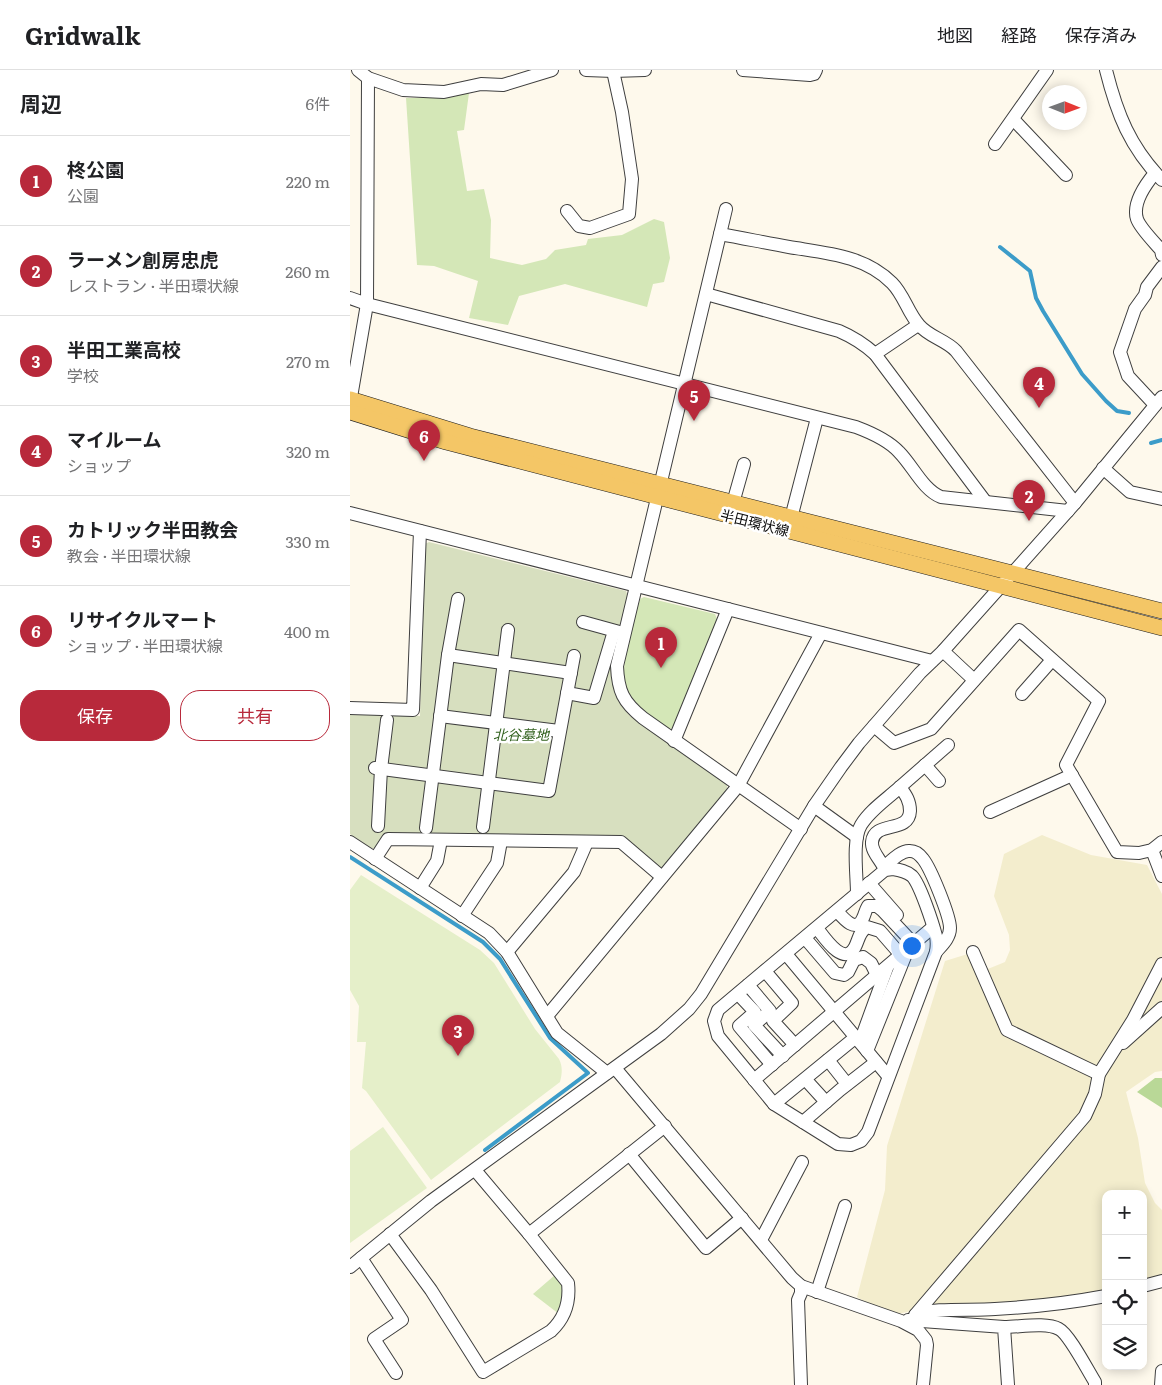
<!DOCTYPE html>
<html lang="ja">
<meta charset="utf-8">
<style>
:root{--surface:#fff;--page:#f6f6f6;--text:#202124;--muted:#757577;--line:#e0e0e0;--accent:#b8293b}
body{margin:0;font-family:Literata,"Noto Sans JP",serif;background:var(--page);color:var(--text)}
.controls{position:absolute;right:15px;bottom:15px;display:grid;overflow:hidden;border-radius:10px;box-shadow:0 2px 12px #0003}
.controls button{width:45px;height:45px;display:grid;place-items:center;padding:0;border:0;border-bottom:1px solid var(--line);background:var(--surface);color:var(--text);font:25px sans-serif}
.compass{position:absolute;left:692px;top:15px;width:45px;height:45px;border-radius:50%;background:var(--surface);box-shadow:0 2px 12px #0003;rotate:91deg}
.you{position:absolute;left:561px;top:875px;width:18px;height:18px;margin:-12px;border:4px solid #fff;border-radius:50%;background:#1a73e8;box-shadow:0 0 0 8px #1a73e833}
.badge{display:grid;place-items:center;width:32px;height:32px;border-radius:50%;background:var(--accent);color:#fff;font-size:16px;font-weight:700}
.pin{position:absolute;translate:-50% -41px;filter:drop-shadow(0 1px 2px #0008)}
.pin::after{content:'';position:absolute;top:26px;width:18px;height:15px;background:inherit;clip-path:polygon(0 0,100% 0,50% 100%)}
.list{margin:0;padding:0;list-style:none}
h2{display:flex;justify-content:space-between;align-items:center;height:65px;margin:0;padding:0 20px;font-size:21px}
h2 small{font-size:16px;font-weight:400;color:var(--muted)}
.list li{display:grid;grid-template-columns:32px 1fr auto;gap:15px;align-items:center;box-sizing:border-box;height:90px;padding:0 20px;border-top:1px solid var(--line)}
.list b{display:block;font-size:19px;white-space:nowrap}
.list p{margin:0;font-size:16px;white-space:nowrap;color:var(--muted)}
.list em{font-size:16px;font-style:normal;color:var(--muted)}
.actions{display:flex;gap:10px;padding:15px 20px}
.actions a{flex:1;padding:11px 0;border:1px solid var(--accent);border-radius:20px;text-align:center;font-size:18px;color:var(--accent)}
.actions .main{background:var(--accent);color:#fff}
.icon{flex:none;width:28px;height:28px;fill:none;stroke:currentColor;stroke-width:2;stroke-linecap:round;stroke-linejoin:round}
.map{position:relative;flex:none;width:812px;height:1315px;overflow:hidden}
header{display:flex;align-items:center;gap:30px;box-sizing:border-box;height:70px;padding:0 25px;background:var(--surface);border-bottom:1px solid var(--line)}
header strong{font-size:24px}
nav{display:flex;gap:28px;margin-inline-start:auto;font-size:18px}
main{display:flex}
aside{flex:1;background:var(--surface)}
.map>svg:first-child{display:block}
.farmland{fill:#f3edcd}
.green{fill:#d4e7b7}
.forest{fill:#b9d897}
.cemetery{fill:#d7dfbf}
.pitch{fill:#e5efc9}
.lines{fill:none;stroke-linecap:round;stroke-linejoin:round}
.stream{stroke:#3c9cc9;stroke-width:4}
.minor-casing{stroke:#3f3f3f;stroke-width:14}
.major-casing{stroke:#1d1d1d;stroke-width:16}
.minor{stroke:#fff;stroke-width:12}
.major{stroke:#f4c666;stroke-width:15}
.labels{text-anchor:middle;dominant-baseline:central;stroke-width:5;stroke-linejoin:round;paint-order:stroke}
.street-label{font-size:14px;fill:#0c0c0c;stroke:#fff}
.park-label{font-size:14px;font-style:italic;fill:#32621f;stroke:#fff}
</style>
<header>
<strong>Gridwalk</strong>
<nav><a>地図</a><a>経路</a><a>保存済み</a></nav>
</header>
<main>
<aside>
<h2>周辺<small>6件</small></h2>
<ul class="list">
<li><span class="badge">1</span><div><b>柊公園</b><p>公園</p></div><em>220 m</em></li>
<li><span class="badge">2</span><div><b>ラーメン創房忠虎</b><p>レストラン · 半田環状線</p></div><em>260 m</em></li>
<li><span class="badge">3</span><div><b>半田工業高校</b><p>学校</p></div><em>270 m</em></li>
<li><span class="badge">4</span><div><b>マイルーム</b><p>ショップ</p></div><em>320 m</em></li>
<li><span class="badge">5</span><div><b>カトリック半田教会</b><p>教会 · 半田環状線</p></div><em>330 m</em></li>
<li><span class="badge">6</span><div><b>リサイクルマート</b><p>ショップ · 半田環状線</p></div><em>400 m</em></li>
</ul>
<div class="actions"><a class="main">保存</a><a>共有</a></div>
</aside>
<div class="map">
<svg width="812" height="1315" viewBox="0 0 812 1315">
<rect width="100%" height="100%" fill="#fef9ec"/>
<polygon class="farmland" points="692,765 741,785 797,795 812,824 812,1001 805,1002 776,1022 788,1068 795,1113 805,1133 812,1140 812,1207 793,1212 793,1124 756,1124 756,1221 692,1231 582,1237 547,1244 526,1238 507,1227 535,1120 537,1076 595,891 621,883 628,903 655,892 660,880 659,865 644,826 654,784"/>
<g class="green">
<polygon points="119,23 114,60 107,61 117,121 134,119 141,150 140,188 172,195 196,189 205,180 236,175 238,169 272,165 304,149 314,152 320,188 314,212 303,214 297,237 215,214 169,226 158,255 119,248 128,211 84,196 67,195 56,28 94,28"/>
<path d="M294 527 365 544 367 549 324 658 318 659C306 650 291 643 282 631 263 607 283 556 290 529Z"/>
<path d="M205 1205C217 1217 213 1229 209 1244L183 1224Z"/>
</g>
<polygon class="forest" points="805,1008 812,1008 812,1038 787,1022"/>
<path class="cemetery" d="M79 472 276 521 278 527C275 542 271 558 268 573 261 604 257 621 280 646L377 714V719L313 797H308L273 768 34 765 26 778H21L0 764V644L70 646 75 474Z"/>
<g class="pitch">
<path d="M11 805 130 880 144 893 185 959 209 989C213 997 212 1004 210 1012L81 1110 16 1021 12 1018 16 972H7L9 936 0 920V820Z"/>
<polygon points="33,1057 77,1118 0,1173 0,1081"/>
</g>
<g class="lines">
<g class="stream">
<polyline points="650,177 680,201 686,228 693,241 732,304 756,331 767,341 779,343"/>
<polyline points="801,373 812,370"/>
<polyline points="0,787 133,872 150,889 200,968 238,1003 135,1080"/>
</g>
<defs>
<g id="minor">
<polyline points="8,0 18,8 53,20 94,22 131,14 153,15 202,0"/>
<polyline points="236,0 263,1 295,0"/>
<polyline points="393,0 460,5 464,4 466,0"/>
<path d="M756 0C767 44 780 77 812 110"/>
<polyline points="664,50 716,105"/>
<polyline points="645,74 697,0"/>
<path d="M805 103C795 115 782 133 787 149 790 158 805 173 811 180L812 185"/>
<path d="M376 139 267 596C268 621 273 632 293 648L451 759"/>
<polyline points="217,141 229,156 240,158 279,144 282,109 272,42 263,1"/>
<path d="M370 164C393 168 416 173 439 177 475 183 514 185 542 213 554 225 558 243 569 255 579 267 596 270 606 281L725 433"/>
<path d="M356 224 489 261C503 267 514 274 525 284L635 431"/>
<path d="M0 228 17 234 506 357C522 363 538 370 549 382 563 396 573 420 591 427L718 441"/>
<polyline points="525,284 568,255"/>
<polyline points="0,333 17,234 18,8"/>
<polyline points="805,335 778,306 770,282 785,239 795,225 797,217 812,197"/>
<polyline points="753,398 780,422 812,429"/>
<polyline points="383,433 394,394"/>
<polyline points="0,443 582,591"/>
<polyline points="441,448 467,348"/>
<polyline points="233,552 273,563"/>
<polyline points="593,581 624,610"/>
<polyline points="98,585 221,603"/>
<polyline points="217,623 244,628 264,561"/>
<polyline points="672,624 702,590"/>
<polyline points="0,638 63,640 70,461"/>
<polyline points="90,646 209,661"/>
<polyline points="524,656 544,673 581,659 669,560 749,631 716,695 767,782 789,783 802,780 812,772"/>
<polyline points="324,671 378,539"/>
<polyline points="575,695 589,711"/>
<polyline points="25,698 199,721 224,586"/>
<polyline points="550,717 598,675"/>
<polyline points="464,736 507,767"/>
<polyline points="640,742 722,705"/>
<polyline points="28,756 31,699 37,650"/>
<polyline points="133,757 158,560"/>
<polyline points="76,758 98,585 108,529"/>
<polyline points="0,772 139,863 157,882 207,963 257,1003"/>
<polyline points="802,780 812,806"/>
<polyline points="25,789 38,769 271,772 312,807"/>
<path d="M534 797C541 791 551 780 560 781 565 781 570 785 573 789 581 799 600 846 600 858 600 868 592 875 586 882"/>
<path d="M543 799C550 800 556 801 562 806 570 814 583 854 586 866 587 871 587 876 586 882L518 1062 511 1071 501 1075 488 1074 424 1034 368 966 364 951 368 940 535 800Z"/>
<polyline points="519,813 547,845"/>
<polyline points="70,818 87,791 91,770"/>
<path d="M507 824C507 805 502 770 511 755 520 740 537 729 550 717 556 725 560 731 560 741 559 764 524 750 522 772 521 782 532 791 535 800"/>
<path d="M487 841C493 848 506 864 513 848 515 844 515 841 518 836H527L532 840 563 873"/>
<polyline points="112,846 147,793 151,771"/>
<path d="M467 858C474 867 494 898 505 877 509 869 509 862 517 857L530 861 550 884"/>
<polyline points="455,868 485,903 494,905 498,902 504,890 513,887 521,893 527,905"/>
<polyline points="157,882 224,802 237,772"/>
<polyline points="623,882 657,960 749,1004"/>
<polyline points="436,884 538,1006"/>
<polyline points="415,901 442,933 423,951 445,975"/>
<polyline points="398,915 420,941 404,955 433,986"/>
<polyline points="388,924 405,942 389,956 422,995"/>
<polyline points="197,946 388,716 471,563"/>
<polyline points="510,972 537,898"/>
<polyline points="773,973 812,938"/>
<polyline points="517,981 558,879"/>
<polyline points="478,990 497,1014"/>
<polyline points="265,998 442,1208 451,1216 551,1251 568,1260 576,1270 577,1275 573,1315"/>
<polyline points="404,1010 583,857"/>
<polyline points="456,1010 476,1032"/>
<polyline points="424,1034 506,967"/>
<polyline points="453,1052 490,1020 526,992"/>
<polyline points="279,1084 356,1178 392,1148"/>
<path d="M40 1164 81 1220 133 1302 201 1261C215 1248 220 1231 218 1213L179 1164 125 1100"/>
<polyline points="179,1164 315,1056"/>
<polyline points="411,1170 452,1092"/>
<polyline points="11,1188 52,1250 24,1269 46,1303"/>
<polyline points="0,1197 81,1131 311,964 339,939 351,924 464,736 491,697 509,673 570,603 593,581 725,433 812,327"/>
<polyline points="451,1216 451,1223 448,1230 451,1315"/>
<polyline points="793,1216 812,1211"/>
<polyline points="467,1222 495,1136"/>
<polyline points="566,1244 735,1046 745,1024 749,1004 783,950 812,894"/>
<path d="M565 1245C585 1237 622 1241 645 1239 682 1237 719 1233 756 1226"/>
<polyline points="558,1250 654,1257 658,1315"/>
<path d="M654 1257C670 1257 696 1252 709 1259 719 1264 738 1301 745 1312V1315"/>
<polyline points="811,1315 812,1301"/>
</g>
<g id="major">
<polyline points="0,329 120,366 812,541"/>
<polyline points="0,342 96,372 812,558"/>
</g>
</defs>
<use href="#minor" class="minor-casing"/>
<use href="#major" class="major-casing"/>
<use href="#minor" class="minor"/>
<use href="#major" class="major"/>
</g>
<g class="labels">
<g class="street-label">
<text transform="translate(405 452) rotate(14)">半田環状線</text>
</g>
<g class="park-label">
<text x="171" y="664">北谷墓地</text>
</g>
</g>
</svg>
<div class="controls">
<button>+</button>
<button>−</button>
<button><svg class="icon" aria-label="locate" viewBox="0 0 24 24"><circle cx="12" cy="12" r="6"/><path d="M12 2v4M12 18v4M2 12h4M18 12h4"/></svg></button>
<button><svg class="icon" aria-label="layers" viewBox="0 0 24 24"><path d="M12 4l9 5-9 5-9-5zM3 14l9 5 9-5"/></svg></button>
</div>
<svg class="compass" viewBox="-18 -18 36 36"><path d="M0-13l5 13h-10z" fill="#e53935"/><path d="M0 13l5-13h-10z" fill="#757577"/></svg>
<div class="you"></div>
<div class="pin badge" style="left:311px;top:598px">1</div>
<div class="pin badge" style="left:679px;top:451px">2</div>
<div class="pin badge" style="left:108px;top:986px">3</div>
<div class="pin badge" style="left:689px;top:338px">4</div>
<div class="pin badge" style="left:344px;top:351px">5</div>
<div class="pin badge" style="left:74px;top:391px">6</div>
</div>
</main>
